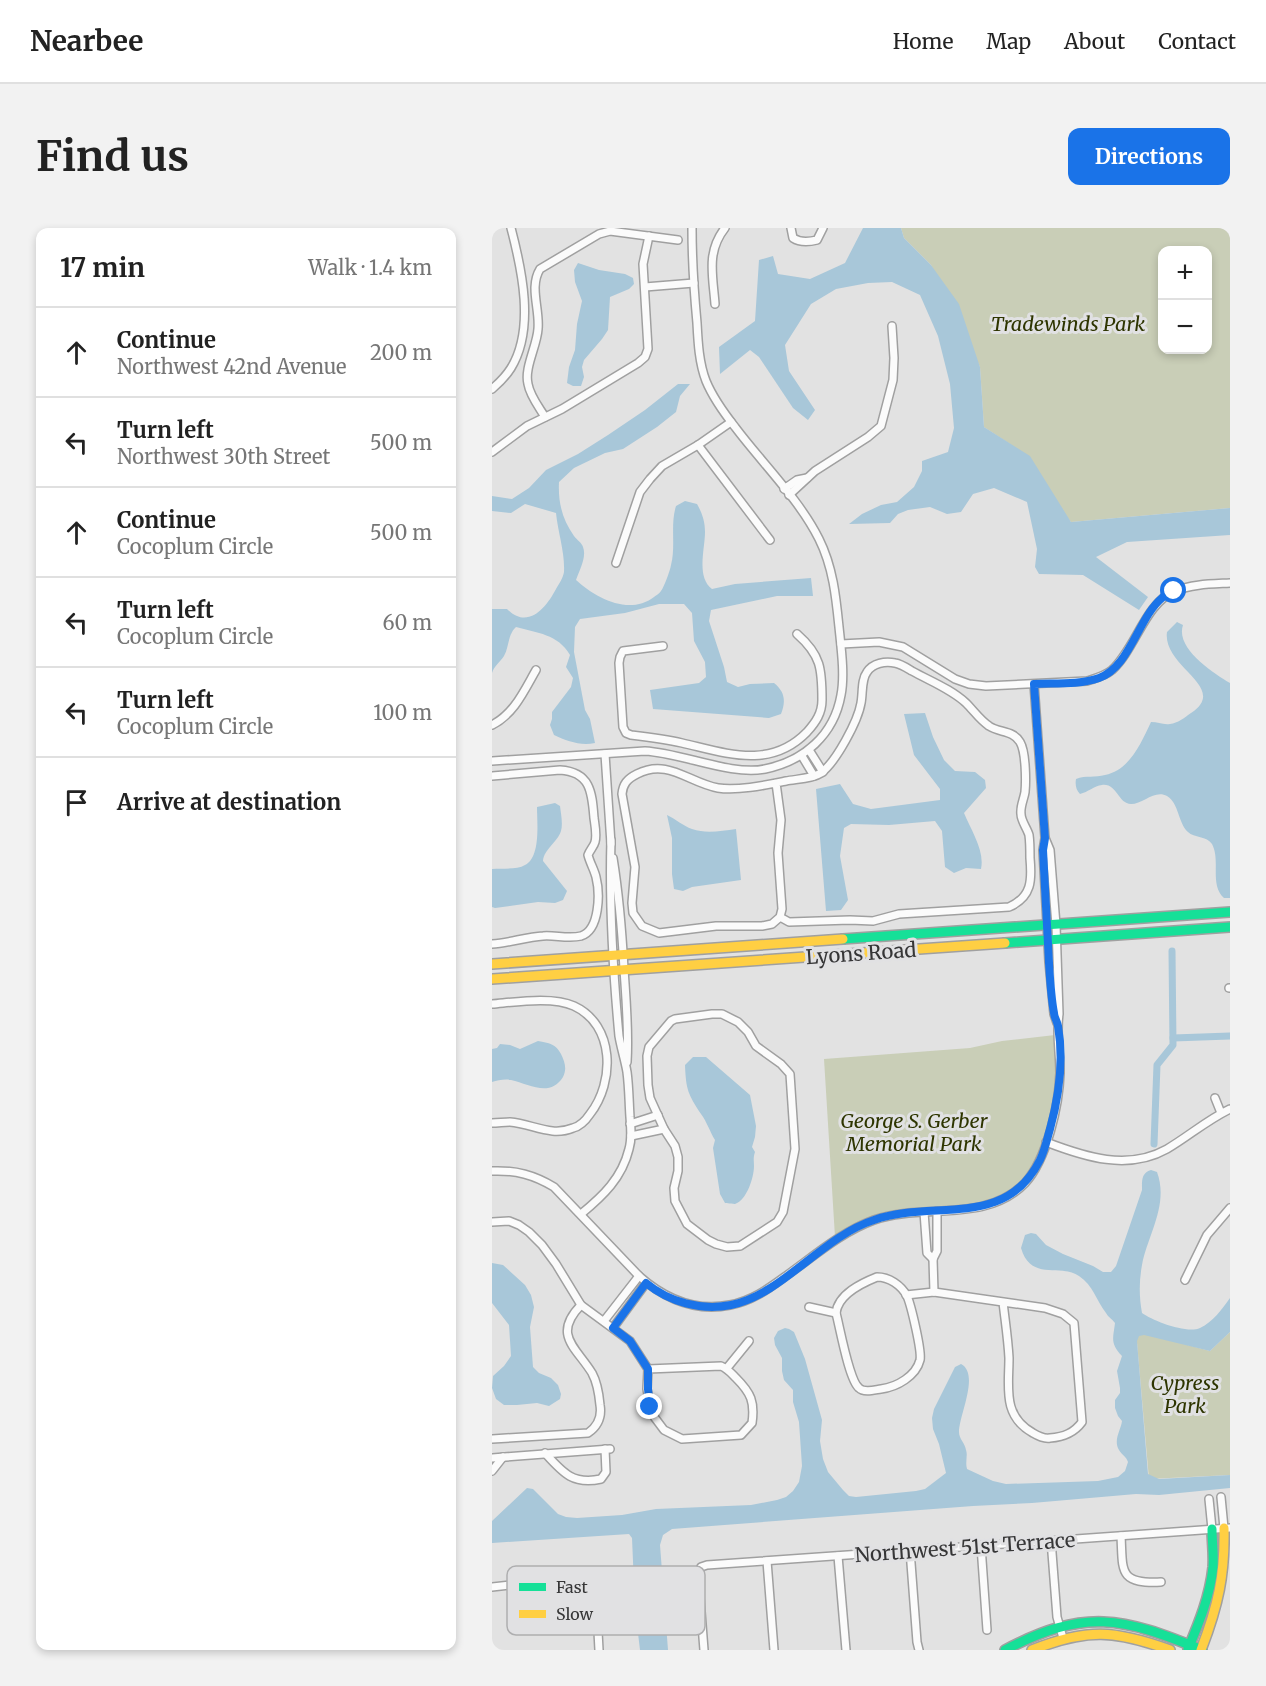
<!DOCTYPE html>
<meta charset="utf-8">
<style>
:root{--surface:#fff;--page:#f2f2f2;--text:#222;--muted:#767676;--line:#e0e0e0;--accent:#1a73e8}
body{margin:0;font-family:Merriweather,serif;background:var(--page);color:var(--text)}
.controls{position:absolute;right:18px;top:18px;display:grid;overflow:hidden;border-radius:12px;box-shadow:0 3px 9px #0003}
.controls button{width:54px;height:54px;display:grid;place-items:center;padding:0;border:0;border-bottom:2px solid var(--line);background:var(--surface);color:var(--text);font:30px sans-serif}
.stop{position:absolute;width:18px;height:18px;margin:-14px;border:4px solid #1a73e8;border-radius:50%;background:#fff}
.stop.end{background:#1a73e8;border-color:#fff;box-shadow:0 2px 6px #0008}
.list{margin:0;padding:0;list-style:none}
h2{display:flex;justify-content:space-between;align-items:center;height:78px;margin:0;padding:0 24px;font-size:26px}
h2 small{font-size:20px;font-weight:400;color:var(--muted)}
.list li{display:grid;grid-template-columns:39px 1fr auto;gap:18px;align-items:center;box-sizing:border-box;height:90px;padding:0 24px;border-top:2px solid var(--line)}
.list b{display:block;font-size:22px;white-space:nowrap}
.list p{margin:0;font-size:20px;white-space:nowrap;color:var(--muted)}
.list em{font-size:20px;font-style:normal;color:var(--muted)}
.icon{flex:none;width:33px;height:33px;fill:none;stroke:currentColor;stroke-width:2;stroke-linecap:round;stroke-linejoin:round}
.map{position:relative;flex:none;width:738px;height:1422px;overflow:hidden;border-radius:12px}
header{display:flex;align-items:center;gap:36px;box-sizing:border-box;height:84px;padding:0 30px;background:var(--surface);border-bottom:2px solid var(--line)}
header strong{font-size:28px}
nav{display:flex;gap:33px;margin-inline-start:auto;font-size:21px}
.intro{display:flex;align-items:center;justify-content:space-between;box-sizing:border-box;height:144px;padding:0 36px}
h1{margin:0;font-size:42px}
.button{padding:15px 27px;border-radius:12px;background:var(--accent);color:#fff;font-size:21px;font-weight:700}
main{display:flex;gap:36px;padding:0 36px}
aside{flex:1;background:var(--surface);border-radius:12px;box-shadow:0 3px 9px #0003}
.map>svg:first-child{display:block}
.green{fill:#c9ceb7;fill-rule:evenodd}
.water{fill:#a8c7d9}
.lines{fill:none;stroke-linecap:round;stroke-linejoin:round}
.canal{stroke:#a8c7d9;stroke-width:7}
.street-casing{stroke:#a0a0a0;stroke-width:10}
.fast-casing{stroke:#a0a0a0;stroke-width:12}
.slow-casing{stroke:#a0a0a0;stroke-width:12}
.street{stroke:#fbfbfb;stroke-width:7}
.fast{stroke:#16e098;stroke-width:9}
.slow{stroke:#ffcf43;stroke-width:9}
.route{stroke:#1a73e8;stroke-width:8}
.labels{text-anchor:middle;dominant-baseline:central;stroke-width:6;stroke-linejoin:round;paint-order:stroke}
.park-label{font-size:20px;font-style:italic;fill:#2e3500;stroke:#e1e1e3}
.street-label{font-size:20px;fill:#363637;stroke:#e1e1e3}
.key{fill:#e1e1e3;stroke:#aeaeaf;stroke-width:1.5}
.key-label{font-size:16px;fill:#363637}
</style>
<header>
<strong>Nearbee</strong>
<nav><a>Home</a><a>Map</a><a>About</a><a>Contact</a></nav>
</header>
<div class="intro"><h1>Find us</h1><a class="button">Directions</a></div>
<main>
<aside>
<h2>17 min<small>Walk · 1.4 km</small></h2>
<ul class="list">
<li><svg class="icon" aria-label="ahead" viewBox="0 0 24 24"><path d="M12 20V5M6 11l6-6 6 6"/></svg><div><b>Continue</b><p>Northwest 42nd Avenue</p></div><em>200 m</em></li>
<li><svg class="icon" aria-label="left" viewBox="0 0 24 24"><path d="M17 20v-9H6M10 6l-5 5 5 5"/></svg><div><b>Turn left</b><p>Northwest 30th Street</p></div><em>500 m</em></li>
<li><svg class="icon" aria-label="ahead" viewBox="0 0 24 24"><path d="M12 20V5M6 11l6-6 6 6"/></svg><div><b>Continue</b><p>Cocoplum Circle</p></div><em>500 m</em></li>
<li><svg class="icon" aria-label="left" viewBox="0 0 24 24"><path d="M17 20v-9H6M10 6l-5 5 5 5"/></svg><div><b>Turn left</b><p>Cocoplum Circle</p></div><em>60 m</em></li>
<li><svg class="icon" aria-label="left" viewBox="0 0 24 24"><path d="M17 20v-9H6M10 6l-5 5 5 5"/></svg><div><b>Turn left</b><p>Cocoplum Circle</p></div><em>100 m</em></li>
<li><svg class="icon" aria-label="arrive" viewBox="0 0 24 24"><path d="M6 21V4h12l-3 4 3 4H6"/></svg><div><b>Arrive at destination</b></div></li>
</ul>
</aside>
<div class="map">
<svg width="738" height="1422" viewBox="0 0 738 1422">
<rect width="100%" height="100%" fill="#e2e2e2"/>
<g class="green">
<path d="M409 0H738V280L579 294 518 216 492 199 488 139 439 37 412 10ZM670 22H716V122H670Z"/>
<polygon points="563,807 565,825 565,852 558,890 544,940 505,974 371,991 343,1009 332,831 478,820 510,813"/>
<polygon points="644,1103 718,1123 738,1104 738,1247 657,1251"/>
</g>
<g class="water">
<polygon points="371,0 409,0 412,10 439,37 467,76 488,139 492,199 538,228 579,294 738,280 738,307 635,314 604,329 656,369 647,382 591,347 547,346 543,339 545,321 535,274 502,260 481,266 469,284 455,286 438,279 416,282 406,286 398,295 357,296 370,286 389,277 405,274 422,259 430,243 430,233 456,224 462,200 458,156 446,108 428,67 400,54 376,55 344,61 319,76 293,117 297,143 323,182 316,192 301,180 267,129 258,122 228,146 227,119 263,93 267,32 281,28 286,46 318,51 353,35"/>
<polygon points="86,35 107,42 133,46 141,50 142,56 137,61 118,69 116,102 110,111 92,132 90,139 92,149 89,158 81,158 75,155 77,139 83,122 85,96 90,73 83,54 82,42"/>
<path d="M186 156H198L188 168 184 184 165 199 131 221 113 225 82 240 67 254C66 274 70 291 82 308 85 312 90 315 91 319 95 329 87 343 84 352 104 370 137 388 162 369 164 367 167 366 169 363 172 359 178 343 179 337 184 318 178 297 184 278L193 273 205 276C210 285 213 293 213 304 213 321 204 349 220 361L243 356 319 350 321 368H285L219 382 217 393 232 439 235 454 246 459 258 456 282 455C293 464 294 473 289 486L277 490 161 481 158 462 207 455 214 449 213 434 202 413 200 385 192 376H167L133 385 88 391 83 399 82 424 93 482 98 491 103 515C88 518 75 513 62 507L58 497 60 491V484L79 459 81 450 74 439 78 427C66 406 45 405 24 399 16 406 17 419 12 428 8 434 2 438 0 445V381H15C36 402 54 380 64 361 67 356 71 350 72 344 73 324 66 305 64 285L33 276 19 285 0 283V268L20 271 37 260 54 242 86 226 116 207 153 182Z"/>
<path d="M685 394 691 397C683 420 721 445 738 455V670H732C717 656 729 633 720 616 715 608 702 610 696 604 686 595 687 575 675 568 663 561 651 576 639 576 626 576 625 555 610 557 602 558 596 564 588 566 584 562 583 557 584 551 594 547 603 550 613 547 638 542 649 515 659 494 666 494 671 497 678 496 686 495 692 490 699 485 738 459 670 439 675 404Z"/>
<path d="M433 485 441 509 452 532 463 543 483 544 493 552 494 560 472 585C479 602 493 623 489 641L474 640 462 645 453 639 450 603 443 593 397 597 359 596 352 600 348 628 356 672 349 682 334 683 324 561 348 556 361 576 379 581 448 572V561L422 527 412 486Z"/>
<path d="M63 575 68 578C69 586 71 596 69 603 65 615 52 621 51 633L75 663 71 672 63 675 46 674 3 680 0 679V641C10 640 25 642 33 637 49 629 45 594 45 579Z"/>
<path d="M175 587C184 591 191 598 200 601 214 606 229 603 244 601L249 652 200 659 191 663 182 661 180 646V610Z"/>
<path d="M46 813C57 815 64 816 69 826 73 834 75 841 71 849 58 870 37 856 19 852 13 851 6 852 0 854V821L5 820 8 816 18 817 28 821Z"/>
<path d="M201 829H214L258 867 264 898 263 909 260 919 263 924C261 930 262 932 262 938 262 949 255 972 243 976 242 976 233 975 233 975L228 966 221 920 223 912C218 904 215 894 209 886 196 866 194 862 193 837Z"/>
<path d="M659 942 665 944C677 977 656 1006 650 1037 647 1053 647 1069 650 1085 661 1093 695 1106 708 1100 721 1094 730 1081 738 1070V1104L718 1123 652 1107 647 1108 645 1113 656 1246 667 1251 738 1247V1260L667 1267 644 1266 540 1275 481 1278 180 1301 171 1307 168 1317 176 1422H148L143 1380 140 1310 137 1306 0 1315V1293L35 1260 41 1261 66 1286 74 1289 85 1290 130 1287 164 1281 259 1277 285 1272 294 1269 301 1263 307 1254 310 1238 307 1194 301 1174V1162L292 1152 290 1143V1130L283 1117 282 1110 286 1103 293 1100 297 1101 302 1104 313 1131 330 1192 328 1213 331 1231 336 1244 351 1262 357 1268 364 1269 424 1263 433 1261 454 1245 447 1216 441 1201 440 1190 442 1181 463 1139 469 1136C488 1146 467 1187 467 1204 467 1211 473 1215 474 1222 476 1227 473 1234 475 1241L501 1253 514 1256 606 1253 626 1249 633 1243 636 1234C634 1228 630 1227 627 1222 621 1212 629 1202 630 1193L626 1188 623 1180V1172L628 1165V1160L625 1143 630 1128C618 1115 621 1111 623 1095 620 1091 616 1089 614 1085 604 1072 601 1057 587 1048 568 1035 539 1054 529 1020L533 1007 539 1005 544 1006 554 1017 571 1026 601 1038 611 1044H619L624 1038 650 962C650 953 649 945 659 942Z"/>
<polygon points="0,1035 11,1037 33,1057 39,1067 42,1079 38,1099 41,1139 47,1145 59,1150 66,1157 69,1166 68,1171 57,1178 45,1175 25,1177 12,1177 4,1171 0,1160 1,1148 12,1138 19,1128 17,1097 0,1075"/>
</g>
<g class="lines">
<g class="canal">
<polyline points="681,810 738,808"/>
<polyline points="662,916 665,837 681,817 680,723"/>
</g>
<defs>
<g id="street">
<path d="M299 0 301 10C307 14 317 14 325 12L331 0"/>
<polyline points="153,59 202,55"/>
<path d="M223 76C221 48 214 24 233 0"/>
<path d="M0 161C7 155 14 148 19 140 43 101 30 42 19 0"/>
<path d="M53 189C47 179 38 168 36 156 32 140 45 118 46 101 48 81 37 59 48 41L107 6 118 3 186 12"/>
<polyline points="206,217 278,312"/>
<polyline points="0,224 35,198 70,181 146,135 153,129 156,121 151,36 157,8"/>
<polyline points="292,261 305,252 315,250"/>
<polyline points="297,267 323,243 376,209 389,198 401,152 402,130 400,98"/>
<polyline points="124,335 148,264 158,251 170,238 206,217 239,194"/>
<path d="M349 416 387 414 411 419 463 451 477 456 494 458 595 453C604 450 613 448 620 442 644 420 653 375 683 363 700 356 720 356 738 355"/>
<path d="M171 418 131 423 128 429 127 435 131 499 134 505 139 507C156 509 173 511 190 515 234 525 278 542 315 504 324 494 330 485 330 472 330 441 329 427 305 406"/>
<polyline points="542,456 553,610 551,622 557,734 562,786 565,795"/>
<path d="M0 497C22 486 32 463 44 442"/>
<polyline points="317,522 331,544"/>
<polyline points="113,526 119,616"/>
<polyline points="310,528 322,548"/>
<path d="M0 533 153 523C190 525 239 548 273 541 312 533 342 507 349 467 353 447 349 419 347 399 344 369 341 339 327 311 307 271 270 235 243 199 232 185 221 170 214 153 207 135 206 114 205 95 202 63 200 32 200 0"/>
<path d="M0 548 68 542C99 544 100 565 102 590 103 597 105 607 103 614 102 618 98 622 96 627 98 635 102 641 104 649 108 665 108 702 89 708 77 711 63 707 51 708 34 709 17 715 0 716"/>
<path d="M284 555 289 592 286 625 290 681 288 689 280 696 270 698H224L167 705 150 698 141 685 140 675 143 639 130 566C131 556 135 551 145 546 176 530 197 555 226 560 246 563 274 557 294 553 304 551 320 551 329 545 344 534 366 493 369 475 371 465 369 452 375 444 381 435 393 433 403 435 409 436 415 440 420 443 438 453 459 461 474 475 482 483 488 492 497 498 507 505 521 502 528 514 534 524 534 553 533 564 532 571 528 578 529 586 529 593 535 600 537 607 538 614 538 622 538 630 540 652 540 669 517 679L407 686 381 693 358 692 297 694 288 689"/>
<path d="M121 630C127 667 130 704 132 741 134 772 137 803 135 834"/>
<polyline points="737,760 738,760"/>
<path d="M0 776C23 774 61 768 82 778 123 797 123 854 98 886 94 892 89 898 81 900 59 909 41 896 18 894 12 894 6 895 0 895"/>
<polygon points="220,786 230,786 246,794 256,804 264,818 289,836 298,846 303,921 291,984 285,994 248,1018 235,1019 224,1016 216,1012 195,996 183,973 182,960 186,943 186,929 183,918 172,901 158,870 156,857 155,828 157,819 179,793 183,791"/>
<polyline points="723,870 729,885"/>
<polyline points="138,896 166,887"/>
<polyline points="139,908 172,901"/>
<path d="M554 914C593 929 636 943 675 921 697 908 715 892 738 881"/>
<path d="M0 943C24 942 42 947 62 959L147 1048C173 1071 203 1084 238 1077 260 1073 276 1061 294 1048 322 1028 349 1004 382 992 430 975 494 996 533 955 555 931 567 877 568 845 568 825 564 805 567 786L564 697 558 622 553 610"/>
<polyline points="432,984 435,1025 441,1031"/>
<path d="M89 986C111 968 130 950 137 921 140 911 139 900 138 889 137 874 137 859 135 844 133 832 129 820 127 808 121 743 117 677 119 612"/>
<path d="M0 994 17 993 27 997 37 1004 50 1017 64 1036 89 1077 138 1113 156 1141 155 1161 158 1179 163 1190 172 1202 190 1211 249 1207 260 1195C263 1174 259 1165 244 1150 239 1145 236 1141 229 1138L156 1141"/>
<path d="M385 1049C397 1049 409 1057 415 1068 419 1077 430 1123 428 1132 424 1148 405 1159 389 1161 382 1162 372 1165 367 1160 357 1152 348 1100 344 1085 346 1066 370 1055 385 1049Z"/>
<polyline points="693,1052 715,1007 738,980"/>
<polyline points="442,1064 441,1031 445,1023 445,983"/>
<path d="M414 1067 442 1064 553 1080 571 1086 582 1095 590 1194C582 1205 572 1209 558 1210 552 1211 546 1208 541 1205 510 1188 517 1159 517 1130 516 1111 513 1092 511 1074"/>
<polyline points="317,1079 344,1085"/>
<polyline points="112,1093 147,1048"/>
<polyline points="121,1100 154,1055"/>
<polyline points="235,1140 257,1113"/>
<path d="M0 1211 96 1205C106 1198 110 1189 108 1177 107 1166 105 1154 100 1145 84 1119 60 1107 89 1077"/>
<path d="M53 1225C71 1245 81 1257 109 1251L114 1244 113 1221"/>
<polyline points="0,1230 118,1221"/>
<polyline points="0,1243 11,1229"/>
<polyline points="729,1269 732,1300"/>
<polyline points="717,1271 720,1301"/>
<path d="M629 1308C631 1343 626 1356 669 1354"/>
<polyline points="559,1312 565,1389 571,1410"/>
<polyline points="489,1318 495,1402"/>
<polyline points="418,1322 425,1414 427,1422"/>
<polyline points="346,1328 354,1422"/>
<polyline points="275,1333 282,1422"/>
<polyline points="0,1359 28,1356 53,1351 103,1348 107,1422"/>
<polyline points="212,1422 206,1345 209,1339 215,1337 738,1300"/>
</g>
<g id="fast">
<polyline points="351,711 738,684"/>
<polyline points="513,715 738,699"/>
<path d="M696 1421C707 1395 718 1368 721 1339 722 1326 720 1314 720 1301"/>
<path d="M513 1422C593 1380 630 1389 710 1422"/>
</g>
<g id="slow">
<polyline points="0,736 351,711"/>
<polyline points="0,751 513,715"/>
<path d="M540 1422C595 1400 623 1402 678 1422"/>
<path d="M709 1422C726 1378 733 1347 732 1300"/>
</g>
</defs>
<use href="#street" class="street-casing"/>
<use href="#fast" class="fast-casing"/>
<use href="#slow" class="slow-casing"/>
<use href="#street" class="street"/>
<use href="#fast" class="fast"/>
<use href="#slow" class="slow"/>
</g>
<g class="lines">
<path class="route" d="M158 1179 156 1161V1141L138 1113 121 1100 154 1055C177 1074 209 1083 239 1077 291 1066 330 1009 382 992 442 971 513 1002 548 932 553 922 555 911 558 901 567 868 572 832 566 798 565 793 562 789 562 785 559 769 558 751 557 735 555 697 553 659 551 622L553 610 542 456C563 455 587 457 607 450 638 439 646 390 670 370 673 367 678 365 682 363"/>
</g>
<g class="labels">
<g class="park-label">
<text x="576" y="95">Tradewinds Park</text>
<text x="422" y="892">George S. Gerber<tspan x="422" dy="23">Memorial Park</tspan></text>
<text x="693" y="1154">Cypress<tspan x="693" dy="23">Park</tspan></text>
</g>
<g class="street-label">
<text transform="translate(369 725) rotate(-4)">Lyons Road</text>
<text transform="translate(473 1319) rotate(-4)">Northwest 51st Terrace</text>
</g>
</g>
<rect x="15" y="1338" width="198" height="69" rx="9" class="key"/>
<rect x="27" y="1355" width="27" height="8" fill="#16e098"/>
<rect x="27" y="1382" width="27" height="8" fill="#ffcf43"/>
<g class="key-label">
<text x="64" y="1365">Fast</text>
<text x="64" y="1392">Slow</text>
</g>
</svg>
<div class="controls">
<button>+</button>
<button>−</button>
</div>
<div class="stop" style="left:682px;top:363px"></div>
<div class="stop end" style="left:158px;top:1179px"></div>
</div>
</main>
